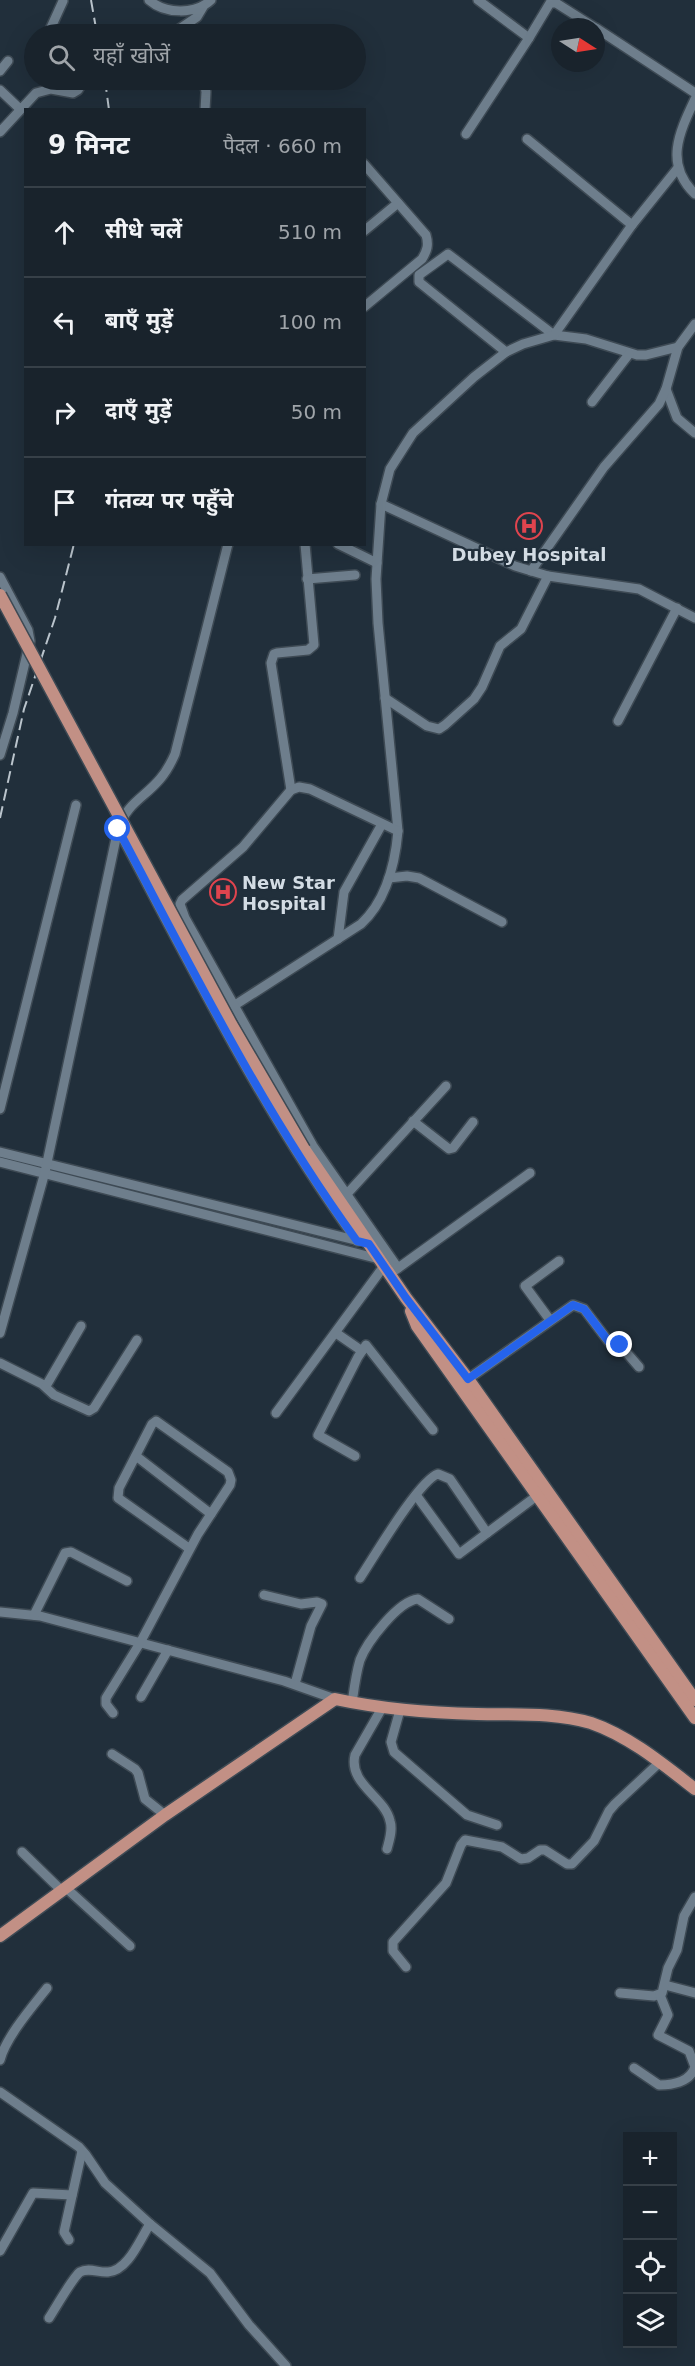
<!DOCTYPE html>
<html lang="hi">
<meta charset="utf-8">
<style>
:root{--surface:#19232c;--page:#262f38;--text:#f1f3f6;--muted:#9fa4a9;--line:#374048}
body{margin:0;font-family:"DejaVu Sans","Noto Sans Devanagari",sans-serif;background:var(--page);color:var(--text)}
.controls{position:absolute;right:18px;bottom:18px;display:grid;overflow:hidden;border-radius:0px;box-shadow:0 6px 24px #0002}
.controls button{width:54px;height:54px;display:grid;place-items:center;padding:0;border:0;border-bottom:2px solid var(--line);background:var(--surface);color:var(--text);font:30px sans-serif}
.compass{position:absolute;left:551px;top:18px;width:54px;height:54px;border-radius:50%;background:var(--surface);box-shadow:0 6px 24px #0002;rotate:102deg}
.stop{position:absolute;width:18px;height:18px;margin:-14px;border:4px solid #2563eb;border-radius:50%;background:#fff}
.stop.end{background:#2563eb;border-color:#fff;box-shadow:0 2px 6px #0008}
.list{margin:0;padding:0;list-style:none}
h2{display:flex;justify-content:space-between;align-items:center;height:78px;margin:0;padding:0 24px;font-size:26px}
h2 small{font-size:20px;font-weight:400;color:var(--muted)}
.list li{display:grid;grid-template-columns:39px 1fr auto;gap:18px;align-items:center;box-sizing:border-box;height:90px;padding:0 24px;border-top:2px solid var(--line)}
.list b{display:block;font-size:22px;white-space:nowrap}
.list em{font-size:20px;font-style:normal;color:var(--muted)}
.icon{flex:none;width:33px;height:33px;fill:none;stroke:currentColor;stroke-width:2;stroke-linecap:round;stroke-linejoin:round}
.map{position:relative;flex:none;width:695px;height:2366px;overflow:hidden}
.search{position:absolute;background:var(--surface);box-shadow:0 6px 24px #0002;left:24px;top:24px;width:342px;height:66px;display:flex;align-items:center;gap:15px;box-sizing:border-box;padding:0 21px;border-radius:33px;color:var(--muted);font-size:22px}
.panel{position:absolute;background:var(--surface);box-shadow:0 6px 24px #0002;left:24px;top:108px;width:342px;height:438px;border-radius:0px}
.map>svg:first-child{display:block}
.lines{fill:none;stroke-linecap:round;stroke-linejoin:round}
.minor-casing{stroke:#3e4a54;stroke-width:12}
.major-casing{stroke:#3e4a54;stroke-width:15}
.minor{stroke:#6e7e8c;stroke-width:9}
.major{stroke:#c29085;stroke-width:12}
.rail{stroke:#bac4cc;stroke-width:2;stroke-dasharray:12 6;stroke-linecap:butt}
.major-bridge-casing{stroke:#3e4a54;stroke-width:15;stroke-linecap:butt}
.major-bridge{stroke:#c29085;stroke-width:12}
.route{stroke:#2563eb;stroke-width:8}
.labels{text-anchor:middle;dominant-baseline:central;stroke-width:4.5;stroke-linejoin:round;paint-order:stroke}
.poi-label{font-size:18px;font-weight:bold;fill:#d3dce4;stroke:#212f3b}
</style>
<div class="map">
<svg width="695" height="2366" viewBox="0 0 695 2366">
<rect width="100%" height="100%" fill="#212f3b"/>
<g class="lines">
<defs>
<g id="minor">
<path d="M149 0C165 14 195 15 211 0"/>
<polyline points="478,0 529,38"/>
<polyline points="596,28 695,93"/>
<polyline points="48,34 63,1"/>
<polyline points="172,34 197,17 203,7"/>
<polyline points="0,71 8,61"/>
<polyline points="204,80 206,92 205,110"/>
<polyline points="0,90 20,109"/>
<path d="M695 99C679 133 664 164 695 194"/>
<polyline points="0,132 36,93 51,89 73,93 78,90 84,80"/>
<polyline points="466,134 529,38 550,3 556,3 594,27"/>
<polyline points="527,139 632,225"/>
<path d="M364 164 426 235C429 245 427 251 422 259L364 307"/>
<polyline points="364,231 398,203"/>
<polyline points="506,352 419,282 419,275 448,254 554,335 586,339 637,355 646,355 678,347"/>
<polyline points="666,389 677,418 695,433"/>
<polyline points="592,402 629,354"/>
<polyline points="381,504 515,566 548,576 639,589 695,618"/>
<polyline points="338,544 377,563"/>
<polyline points="531,571 604,467 659,404 666,389 678,347 695,324"/>
<polyline points="0,577 28,630 30,641 13,713 0,755"/>
<polyline points="307,579 355,575"/>
<polyline points="385,698 427,726 439,729 445,725 474,699 482,687 500,646 521,629 548,576"/>
<polyline points="618,721 677,608"/>
<polyline points="291,790 271,663 274,654 277,653 308,650 314,645 305,544"/>
<path d="M118 829C193 970 263 1112 357 1241"/>
<polyline points="389,878 407,876 419,878 502,922"/>
<polyline points="338,939 344,892 382,824"/>
<path d="M235 1005 361 924C386 901 395 865 398 831L378 623 376 579 381 504 390 469 413 433 474 377 506 352 523 344 554 335 632 225 677 169"/>
<polyline points="0,1109 76,805"/>
<polyline points="413,1121 449,1149 453,1148 473,1122"/>
<polyline points="0,1152 359,1241"/>
<polyline points="0,1162 379,1259"/>
<polyline points="346,1195 446,1086"/>
<polyline points="398,1268 313,1146 185,918 180,904 182,900 243,847 291,790 299,787 310,789 398,831"/>
<polyline points="394,1271 530,1173"/>
<polyline points="550,1320 525,1286 559,1261"/>
<path d="M0 1333 45 1172 118 829C127 803 144 798 160 779 167 771 171 763 175 754L228 544"/>
<polyline points="336,1333 362,1351"/>
<polyline points="0,1363 42,1384 54,1395 89,1411 94,1408 137,1340"/>
<polyline points="468,1379 573,1305 584,1309 609,1342 620,1345 639,1367"/>
<polyline points="46,1386 81,1326"/>
<polyline points="276,1413 384,1266"/>
<polyline points="136,1456 211,1514"/>
<polyline points="355,1456 318,1435 358,1357 366,1345 433,1430"/>
<polyline points="416,1495 459,1554 538,1495"/>
<path d="M360 1578C374 1557 419 1480 438 1474L450 1479 487 1533"/>
<polyline points="264,1595 301,1604 317,1602 322,1604 311,1626 295,1684"/>
<polyline points="0,1612 40,1616 284,1681 335,1699"/>
<polyline points="34,1615 65,1553 71,1552 127,1581"/>
<polyline points="141,1697 168,1650"/>
<path d="M352 1703C354 1689 356 1673 360 1660 367 1642 398 1601 418 1599L449 1619"/>
<path d="M382 1708 355 1755C348 1784 385 1797 390 1821 393 1830 389 1841 387 1849"/>
<polyline points="400,1710 391,1742 394,1752 467,1815 497,1825"/>
<polyline points="113,1713 106,1704 106,1698 140,1643 198,1534 230,1485 231,1480 228,1472 156,1421 152,1424 119,1488 118,1498 190,1549"/>
<polyline points="112,1754 135,1769 138,1773 145,1799 165,1815"/>
<polyline points="22,1852 61,1890"/>
<polyline points="65,1887 130,1946"/>
<polyline points="406,1967 393,1951 393,1942 446,1883 461,1845 465,1840 502,1847 521,1859 528,1858 540,1850 545,1850 567,1864 572,1864 594,1841 609,1811 615,1804 660,1762"/>
<polyline points="665,1985 695,1993"/>
<polyline points="620,1993 654,1996 662,1993 668,1968 677,1950 684,1916 695,1897"/>
<path d="M0 2060C6 2037 32 2007 47 1988"/>
<path d="M634 2068 659 2085C673 2085 690 2082 695 2067L689 2051 658 2035 668 2015 660 1995"/>
<polyline points="0,2092 79,2147 86,2155 105,2183 150,2224 210,2273 249,2325 286,2366"/>
<polyline points="69,2240 64,2232 82,2151"/>
<polyline points="0,2251 33,2193 72,2195"/>
<path d="M49 2318C55 2309 73 2277 80 2272 89 2267 99 2273 108 2272 128 2271 140 2239 150 2224"/>
</g>
<g id="major">
<polyline points="304,1149 406,1298 468,1379 695,1700"/>
<polyline points="411,1311 417,1326 695,1718"/>
<path d="M0 1936 165 1815 335 1699C382 1709 429 1713 477 1714 514 1715 554 1712 591 1723 629 1736 664 1765 695 1789"/>
</g>
</defs>
<use href="#minor" class="minor-casing"/>
<use href="#major" class="major-casing"/>
<use href="#minor" class="minor"/>
<use href="#major" class="major"/>
<g class="rail">
<polyline points="91,0 97,34"/>
<polyline points="105,80 109,110"/>
<polyline points="0,818 24,709 55,618 74,544"/>
</g>
<defs>
<polyline id="major-bridge" points="0,595 231,1024 304,1149"/>
</defs>
<use href="#major-bridge" class="major-bridge-casing"/>
<use href="#major-bridge" class="major-bridge"/>
</g>
<g class="lines">
<path class="route" d="M118 829C193 970 263 1112 357 1241L369 1244 406 1298 468 1379 573 1305 584 1309 609 1342 620 1345"/>
</g>
<defs>
<symbol id="hospital-ring" viewBox="-11 -11 22 22"><circle r="9.5" fill="#212f3b" stroke="#e0444e" stroke-width="1.5"/><path d="M-5-5h3v3.5h4V-5h3V5h-3V1.5h-4V5h-3Z" fill="#e0444e"/></symbol>
</defs>
<g fill-rule="evenodd">
<use href="#hospital-ring" x="514" y="511" width="30" height="30"/>
<use href="#hospital-ring" x="208" y="877" width="30" height="30"/>
</g>
<g class="labels">
<g class="poi-label">
<text x="529" y="554">Dubey Hospital</text>
<text x="242" y="882" text-anchor="start">New Star<tspan x="242" dy="21">Hospital</tspan></text>
</g>
</g>
</svg>
<div class="controls">
<button>+</button>
<button>−</button>
<button><svg class="icon" aria-label="locate" viewBox="0 0 24 24"><circle cx="12" cy="12" r="6"/><path d="M12 2v4M12 18v4M2 12h4M18 12h4"/></svg></button>
<button><svg class="icon" aria-label="layers" viewBox="0 0 24 24"><path d="M12 4l9 5-9 5-9-5zM3 14l9 5 9-5"/></svg></button>
</div>
<svg class="compass" viewBox="-18 -18 36 36"><path d="M0-13l5 13h-10z" fill="#e53935"/><path d="M0 13l5-13h-10z" fill="#9fa4a9"/></svg>
<div class="stop" style="left:118px;top:829px"></div>
<div class="stop end" style="left:620px;top:1345px"></div>
<div class="search"><svg class="icon" aria-label="search" viewBox="0 0 24 24"><circle cx="10" cy="10" r="6"/><path d="M15 15l6 6"/></svg>यहाँ खोजें</div>
<section class="panel">
<h2>9 मिनट<small>पैदल · 660 m</small></h2>
<ul class="list">
<li><svg class="icon" aria-label="ahead" viewBox="0 0 24 24"><path d="M12 20V5M6 11l6-6 6 6"/></svg><div><b>सीधे चलें</b></div><em>510 m</em></li>
<li><svg class="icon" aria-label="left" viewBox="0 0 24 24"><path d="M17 20v-9H6M10 6l-5 5 5 5"/></svg><div><b>बाएँ मुड़ें</b></div><em>100 m</em></li>
<li><svg class="icon" aria-label="right" viewBox="0 0 24 24"><path d="M7 20v-9h11M14 6l5 5-5 5"/></svg><div><b>दाएँ मुड़ें</b></div><em>50 m</em></li>
<li><svg class="icon" aria-label="arrive" viewBox="0 0 24 24"><path d="M6 21V4h12l-3 4 3 4H6"/></svg><div><b>गंतव्य पर पहुँचे</b></div></li>
</ul>
</section>
</div>
